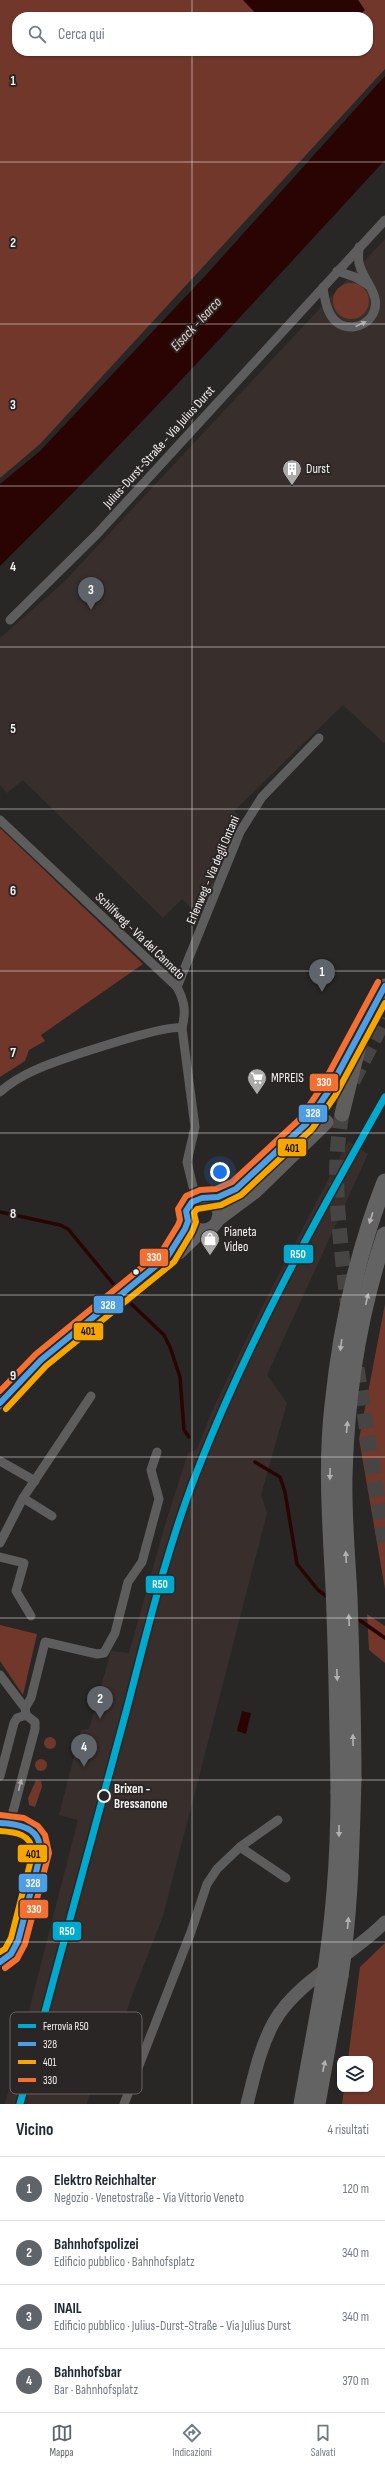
<!DOCTYPE html>
<html lang="it">
<meta charset="utf-8">
<style>
:root{--surface:#fff;--page:#f6f6f7;--text:#1f2937;--muted:#747a83;--line:#e0e1e3;--accent:#5f646b}
body{margin:0;font-family:"Sofia Sans Condensed",sans-serif;background:var(--page);color:var(--text)}
.controls{position:absolute;right:12px;bottom:12px;display:grid;overflow:hidden;border-radius:8px;box-shadow:0 1px 3px #0004}
.controls button{width:36px;height:36px;display:grid;place-items:center;padding:0;border:0;border-bottom:1px solid var(--line);background:var(--surface);color:var(--text);font:20px sans-serif}
.you{position:absolute;left:220px;top:1172px;width:14px;height:14px;margin:-10px;border:3px solid #fff;border-radius:50%;background:#1a73e8;box-shadow:0 0 0 6px #1a73e833}
.badge{display:grid;place-items:center;width:26px;height:26px;border-radius:50%;background:var(--accent);color:#fff;font-size:13px;font-weight:700}
.pin{position:absolute;translate:-50% -33px;filter:drop-shadow(0 1px 2px #0008)}
.pin::after{content:'';position:absolute;top:21px;width:14px;height:12px;background:inherit;clip-path:polygon(0 0,100% 0,50% 100%)}
.list{margin:0;padding:0;list-style:none}
h2{display:flex;justify-content:space-between;align-items:center;height:52px;margin:0;padding:0 16px;font-size:17px}
h2 small{font-size:13px;font-weight:400;color:var(--muted)}
.list li{display:grid;grid-template-columns:26px 1fr auto;gap:12px;align-items:center;box-sizing:border-box;height:64px;padding:0 16px;border-top:1px solid var(--line)}
.list b{display:block;font-size:15px;white-space:nowrap}
.list p{margin:0;font-size:13px;white-space:nowrap;color:var(--muted)}
.list em{font-size:13px;font-style:normal;color:var(--muted)}
.icon{flex:none;width:22px;height:22px;fill:none;stroke:currentColor;stroke-width:2;stroke-linecap:round;stroke-linejoin:round}
.map{position:relative;flex:none;width:385px;height:2104px;overflow:hidden}
.search{position:absolute;background:var(--surface);box-shadow:0 1px 3px #0004;left:12px;right:12px;top:12px;height:44px;display:flex;align-items:center;gap:10px;box-sizing:border-box;padding:0 14px;border-radius:16px;color:var(--muted);font-size:15px}
.sheet{height:308px;background:var(--surface)}
nav{display:flex;justify-content:space-around;align-items:center;box-sizing:border-box;height:56px;border-top:1px solid var(--line);background:var(--surface);font-size:11px;color:var(--muted)}
nav a{display:grid;justify-items:center;gap:2px}
nav .on{color:var(--accent)}
.map>svg:first-child{display:block}
.built{fill:#382f2d}
.green{fill:#70372a;fill-rule:evenodd}
.water{fill:#2a0403}
.lines{fill:none;stroke-linecap:round;stroke-linejoin:round}
.stream{stroke:#2a0403;stroke-width:3.5}
.primary-tunnel{stroke:#474544;stroke-width:15;stroke-dasharray:15 8;stroke-linecap:butt}
.street{stroke:#5e5d5d;stroke-width:9}
.secondary{stroke:#605f5f;stroke-width:13}
.primary{stroke:#5f5e5d;stroke-width:15}
.highway{stroke:#646363;stroke-width:17}
.highway-bridge{stroke:#646363;stroke-width:17}
.bus-1-casing{stroke:#292625;stroke-width:9}
.bus-2-casing{stroke:#292625;stroke-width:9}
.bus-3-casing{stroke:#292625;stroke-width:9}
.bus-1{stroke:#4d9ee5;stroke-width:6}
.bus-2{stroke:#f7a600;stroke-width:6}
.bus-3{stroke:#f46f30;stroke-width:6}
.rail-1-casing{stroke:#292625;stroke-width:10}
.rail-1{stroke:#00a9ce;stroke-width:7}
.oneway{fill:#a9a8a7}
.oneway2{fill:#b3b2b1}
.grid{fill:none;stroke:#f4f2f1;stroke-width:1;stroke-opacity:0.55}
.bus-dot{fill:#f4f2f1;stroke:#292625;stroke-width:1.5}
.stop-dot{fill:#292625;stroke:#f4f2f1;stroke-width:2}
.labels{text-anchor:middle;dominant-baseline:central;stroke-width:4;stroke-linejoin:round;paint-order:stroke}
.street-label{font-size:13px;fill:#f4f2f1;stroke:#292625}
.poi-label{font-size:13px;fill:#f4f2f1;stroke:#292625;text-anchor:start}
.stop-label{font-size:13px;font-weight:bold;fill:#f4f2f1;stroke:#292625;text-anchor:start}
.water-label{font-size:14px;font-style:italic;fill:#efd4ce;stroke:#292625}
.key{fill:#292625;stroke:#666362;stroke-width:1}
.key-label{font-size:11px;fill:#f4f2f1}
.grid-label{font-size:13px;text-anchor:middle;font-weight:bold;fill:#f4f2f1;stroke:#292625;stroke-width:4;stroke-linejoin:round;paint-order:stroke}
.line-badge{stroke:#292625;stroke-width:1.5}
.badge-label{font-size:11px;text-anchor:middle;font-weight:bold;fill:#fff}
.pale-badge-label{font-size:11px;text-anchor:middle;font-weight:bold;fill:#111}
</style>
<div class="map">
<svg width="385" height="2104" viewBox="0 0 385 2104">
<rect width="100%" height="100%" fill="#282726"/>
<g class="built">
<polygon points="385,239 385,742 384,743 343,705 234,811 241,819 202,917 182,899 163,918 23,780 7,793 0,785 0,638 63,583"/>
<polygon points="348,1141 368,1154 267,1375 287,1403 261,1495 267,1513 163,1916 131,1998 115,2051 101,2048 87,2104 5,2104 78,1820 59,1815 81,1730 89,1729 111,1651 129,1653 165,1525 188,1453 197,1449 212,1411 261,1309"/>
</g>
<g class="green">
<path d="M0 0H385V69L40 444 0 478ZM17 17H368V51H17Z"/>
<circle cx="351" cy="301" r="18"/>
<polygon points="0,828 143,964 41,1035 45,1041 29,1050 25,1061 0,1077"/>
<polygon points="385,1304 385,1589 359,1439"/>
<polygon points="367,1614 385,1626 385,1663 369,1650"/>
<polygon points="0,1625 37,1634 23,1695 0,1661"/>
<circle cx="50" cy="1743" r="6"/>
<circle cx="41" cy="1765" r="6"/>
<polygon points="36,1780 41,1781 42,1787 35,1807 29,1805 28,1798"/>
<polygon points="385,1943 385,2104 342,2104 344,2089 370,2089 370,2059 348,2059 360,1967"/>
</g>
<g class="water">
<polygon points="243,0 358,0 365,10 357,17 259,17"/>
<path d="M385 76V160C259 297 133 435 0 566V484L40 451 205 276Z"/>
<polygon points="242,1711 251,1713 246,1734 237,1731"/>
</g>
<g class="lines">
<g class="stream">
<polyline points="0,1212 60,1225 68,1229 120,1292"/>
<polyline points="124,1297 164,1335 170,1347 180,1377 184,1430 189,1437"/>
<polyline points="255,1462 280,1477 285,1492 297,1564 318,1590 329,1598"/>
<polyline points="355,1617 385,1638"/>
</g>
<g class="primary-tunnel">
<polyline points="353,1081 385,1018"/>
<path d="M342 1114C330 1177 341 1239 347 1302"/>
<polyline points="357,1368 385,1545"/>
</g>
<g class="street">
<polyline points="337,271 355,277 368,285"/>
<path d="M323 287C325 305 330 328 353 327 360 326 367 323 371 317 385 297 363 282 359 263 358 258 359 252 359 247"/>
<polyline points="10,620 97,534 385,220"/>
<path d="M0 820 177 987C185 1002 186 1012 182 1028L195 1127 187 1162 196 1199"/>
<polyline points="177,987 240,832 262,797 319,738"/>
<path d="M0 1092C9 1084 22 1076 33 1071 54 1061 165 1024 182 1028"/>
<polyline points="0,1461 35,1481"/>
<polyline points="23,1498 52,1516"/>
<polyline points="0,1543 23,1498 91,1396"/>
<polyline points="0,1557 24,1563 16,1591 31,1616"/>
<polyline points="0,1675 25,1708 26,1714"/>
<polyline points="25,1708 31,1698 45,1642 97,1654 104,1653 115,1633 128,1582 142,1562 159,1499 151,1470 157,1452"/>
<polyline points="0,1776 14,1723 17,1718 26,1715 35,1722 35,1729 10,1823"/>
<path d="M0 1823C21 1823 41 1828 41 1853L18 1941 11 1954 0 1962"/>
<polyline points="240,1847 286,1878"/>
<polyline points="124,2104 191,1932 207,1884 217,1869 240,1847 278,1820"/>
</g>
<g class="secondary">
<circle cx="203" cy="1214" r="16"/>
<polyline points="172,1255 179,1253 202,1231"/>
<polyline points="0,1403 41,1360 168,1256 188,1221"/>
<path d="M247 2104C254 2077 260 2047 274 2022 297 1981 352 1956 385 1922"/>
</g>
<g class="primary">
<polyline points="365,1029 385,986"/>
<polyline points="342,1114 358,1049"/>
<polyline points="207,1199 236,1189 306,1124 328,1092 368,1020"/>
<polyline points="219,1218 254,1192 326,1122"/>
</g>
<g class="highway">
<path d="M353 1779C353 1718 351 1658 349 1597 347 1557 343 1517 344 1476 346 1395 359 1312 385 1235"/>
<path d="M339 1792C338 1724 337 1656 334 1588 331 1527 326 1465 333 1405 341 1328 357 1253 385 1182"/>
<polyline points="302,2104 323,1988"/>
<polyline points="317,2104 340,1976"/>
</g>
<g class="highway-bridge">
<path d="M340 1976C350 1910 351 1845 353 1779"/>
<path d="M323 1988C334 1923 339 1858 339 1792"/>
</g>
<defs>
<g id="bus-1">
<polyline points="0,1403 41,1360 168,1256 185,1229 188,1221 186,1211 192,1202 202,1198 218,1197 236,1189 306,1124 328,1092 385,986"/>
<path d="M0 1823C51 1825 42 1850 32 1887 27 1905 23 1923 18 1941L11 1954 0 1962"/>
</g>
<g id="bus-2">
<polyline points="6,1409 46,1366 174,1262 192,1232 196,1222 194,1213 197,1209 221,1205 241,1195 312,1129 335,1096 385,1003"/>
<path d="M0 1831C16 1832 31 1834 33 1852L11 1938 5 1949 0 1952"/>
</g>
<g id="bus-3">
<polyline points="0,1391 36,1354 162,1251 178,1225 180,1220 178,1209 186,1196 200,1190 216,1189 232,1182 300,1119 321,1088 378,982"/>
<polyline points="0,1815 24,1818 38,1826 45,1835 49,1853 25,1944 17,1959 5,1968"/>
</g>
</defs>
<use href="#bus-1" class="bus-1-casing"/>
<use href="#bus-2" class="bus-2-casing"/>
<use href="#bus-3" class="bus-3-casing"/>
<use href="#bus-1" class="bus-1"/>
<use href="#bus-2" class="bus-2"/>
<use href="#bus-3" class="bus-3"/>
<defs>
<path id="rail-1" d="M20 2104C56 1974 91 1843 126 1712 147 1632 166 1551 196 1474 247 1342 316 1219 385 1097"/>
</defs>
<use href="#rail-1" class="rail-1-casing"/>
<use href="#rail-1" class="rail-1"/>
</g>
<defs><path id="oneway-solid" d="M-6-.8H1V-3.2L6.5 0L1 3.2V.8H-6Z"/></defs>
<g class="oneway">
<use href="#oneway-solid" transform="translate(361 324) rotate(-25)"/>
<use href="#oneway-solid" transform="translate(20 1785) rotate(-75)"/>
</g>
<g class="oneway2">
<use href="#oneway-solid" transform="translate(371 1218) rotate(108)"/>
<use href="#oneway-solid" transform="translate(367 1299) rotate(-77)"/>
<use href="#oneway-solid" transform="translate(341 1345) rotate(98)"/>
<use href="#oneway-solid" transform="translate(347 1427) rotate(-85)"/>
<use href="#oneway-solid" transform="translate(330 1474) rotate(91)"/>
<use href="#oneway-solid" transform="translate(346 1557) rotate(-93)"/>
<use href="#oneway-solid" transform="translate(349 1620) rotate(-92)"/>
<use href="#oneway-solid" transform="translate(337 1675) rotate(88)"/>
<use href="#oneway-solid" transform="translate(353 1740) rotate(-91)"/>
<use href="#oneway-solid" transform="translate(339 1831) rotate(90)"/>
<use href="#oneway-solid" transform="translate(348 1923) rotate(-85)"/>
<use href="#oneway-solid" transform="translate(324 2066) rotate(-78)"/>
</g>
<path class="grid" d="M192 0V17M192 51V2104M0 162H385M0 324H385M0 486H385M0 647H385M0 809H385M0 971H385M0 1133H385M0 1295H385M0 1457H385M0 1618H385M0 1780H385M0 1942H385"/>
<defs>
<symbol id="building-pin" viewBox="-11 -11 22 30"><path d="M0 17L-7.5 6A9.5 9.5 0 1 1 7.5 6Z" fill="#adabaa" stroke="#292625"/><path d="M-4-6H4V6H1V3H-1V6H-4ZM-2.5-4.3h1.7v1.8h-1.7ZM.8-4.3h1.7v1.8H.8ZM-2.5-1h1.7V.8h-1.7ZM.8-1h1.7V.8H.8Z" fill="#fff"/></symbol>
<symbol id="supermarket-pin" viewBox="-11 -11 22 30"><path d="M0 17L-7.5 6A9.5 9.5 0 1 1 7.5 6Z" fill="#adabaa" stroke="#292625"/><path d="M-6-5.5h2.5l.6 2H6L4.5 2H-2.5L-4.4-4H-6ZM-1.5 3.2a1.3 1.3 0 1 0 .1 0ZM3 3.2a1.3 1.3 0 1 0 .1 0Z" fill="#fff"/></symbol>
<symbol id="shop-pin" viewBox="-11 -11 22 30"><path d="M0 17L-7.5 6A9.5 9.5 0 1 1 7.5 6Z" fill="#adabaa" stroke="#292625"/><path d="M-5-2.5h2.3a2.7 3.5 0 0 1 5.4 0H5L5.5 6h-11ZM-1.5-2.5h3a1.5 2.3 0 0 0-3 0Z" fill="#fff"/></symbol>
</defs>
<g fill-rule="evenodd">
<use href="#building-pin" x="281" y="458" width="22" height="30"/>
<use href="#supermarket-pin" x="246" y="1067" width="22" height="30"/>
<use href="#shop-pin" x="199" y="1228" width="22" height="30"/>
</g>
<circle class="bus-dot" cx="136" cy="1272" r="3.5"/>
<circle class="stop-dot" cx="104" cy="1796" r="6"/>
<g class="labels">
<g class="street-label">
<text transform="translate(159 447) rotate(-48)">Julius-Durst-Straße - Via Julius Durst</text>
<text transform="translate(213 870) rotate(-67)">Erlenweg - Via degli Ontani</text>
<text transform="translate(140 936) rotate(44)">Schilfweg - Via del Canneto</text>
</g>
<g class="poi-label">
<text x="306" y="469">Durst</text>
<text x="271" y="1078">MPREIS</text>
<text x="224" y="1232">Pianeta<tspan x="224" dy="15">Video</tspan></text>
</g>
<g class="stop-label">
<text x="114" y="1789">Brixen -<tspan x="114" dy="15">Bressanone</tspan></text>
</g>
<g class="water-label">
<text transform="translate(196 324) rotate(-47)">Eisack - Isarco</text>
</g>
</g>
<rect x="10" y="2012" width="132" height="82" rx="6" class="key"/>
<rect x="18" y="2024" width="18" height="4" fill="#00a9ce"/>
<rect x="18" y="2042" width="18" height="4" fill="#4d9ee5"/>
<rect x="18" y="2060" width="18" height="4" fill="#f7a600"/>
<rect x="18" y="2078" width="18" height="4" fill="#f46f30"/>
<g class="key-label">
<text x="43" y="2030">Ferrovia R50</text>
<text x="43" y="2048">328</text>
<text x="43" y="2066">401</text>
<text x="43" y="2084">330</text>
</g>
<g class="grid-label">
<text x="13" y="85">1</text>
<text x="13" y="247">2</text>
<text x="13" y="409">3</text>
<text x="13" y="571">4</text>
<text x="13" y="733">5</text>
<text x="13" y="895">6</text>
<text x="13" y="1057">7</text>
<text x="13" y="1218">8</text>
<text x="13" y="1380">9</text>
</g>
<g class="line-badge">
<rect x="309" y="1073" width="30" height="19" rx="4" fill="#f46f30"/>
<rect x="298" y="1104" width="30" height="19" rx="4" fill="#4d9ee5"/>
<rect x="277" y="1138" width="30" height="19" rx="4" fill="#f7a600"/>
<rect x="283" y="1244" width="31" height="20" rx="4" fill="#00a9ce"/>
<rect x="139" y="1248" width="30" height="19" rx="4" fill="#f46f30"/>
<rect x="93" y="1295" width="31" height="19" rx="4" fill="#4d9ee5"/>
<rect x="73" y="1322" width="31" height="19" rx="4" fill="#f7a600"/>
<rect x="145" y="1575" width="30" height="19" rx="4" fill="#00a9ce"/>
<rect x="17" y="1844" width="31" height="19" rx="4" fill="#f7a600"/>
<rect x="18" y="1873" width="30" height="20" rx="4" fill="#4d9ee5"/>
<rect x="19" y="1899" width="30" height="20" rx="4" fill="#f46f30"/>
<rect x="52" y="1921" width="30" height="20" rx="4" fill="#00a9ce"/>
</g>
<g class="badge-label">
<text x="324" y="1086">330</text>
<text x="313" y="1117">328</text>
<text x="298" y="1258">R50</text>
<text x="154" y="1261">330</text>
<text x="108" y="1309">328</text>
<text x="160" y="1588">R50</text>
<text x="33" y="1887">328</text>
<text x="34" y="1913">330</text>
<text x="67" y="1935">R50</text>
</g>
<g class="pale-badge-label">
<text x="292" y="1152">401</text>
<text x="88" y="1335">401</text>
<text x="33" y="1858">401</text>
</g>
</svg>
<div class="controls">
<button><svg class="icon" aria-label="layers" viewBox="0 0 24 24"><path d="M12 4l9 5-9 5-9-5zM3 14l9 5 9-5"/></svg></button>
</div>
<div class="you"></div>
<div class="pin badge" style="left:322px;top:992px">1</div>
<div class="pin badge" style="left:100px;top:1719px">2</div>
<div class="pin badge" style="left:91px;top:610px">3</div>
<div class="pin badge" style="left:84px;top:1767px">4</div>
<div class="search"><svg class="icon" aria-label="search" viewBox="0 0 24 24"><circle cx="10" cy="10" r="6"/><path d="M15 15l6 6"/></svg>Cerca qui</div>
</div>
<section class="sheet">
<h2>Vicino<small>4 risultati</small></h2>
<ul class="list">
<li><span class="badge">1</span><div><b>Elektro Reichhalter</b><p>Negozio · Venetostraße - Via Vittorio Veneto</p></div><em>120 m</em></li>
<li><span class="badge">2</span><div><b>Bahnhofspolizei</b><p>Edificio pubblico · Bahnhofsplatz</p></div><em>340 m</em></li>
<li><span class="badge">3</span><div><b>INAIL</b><p>Edificio pubblico · Julius-Durst-Straße - Via Julius Durst</p></div><em>340 m</em></li>
<li><span class="badge">4</span><div><b>Bahnhofsbar</b><p>Bar · Bahnhofsplatz</p></div><em>370 m</em></li>
</ul>
</section>
<nav>
<a class="on"><svg class="icon" aria-label="map" viewBox="0 0 24 24"><path d="M3 6l6-2 6 2 6-2v14l-6 2-6-2-6 2zM9 4v14M15 6v14"/></svg>Mappa</a>
<a><svg class="icon" aria-label="directions" viewBox="0 0 24 24"><path d="M12 3l9 9-9 9-9-9zM9 14v-3h6M13 9l2 2-2 2"/></svg>Indicazioni</a>
<a><svg class="icon" aria-label="saved" viewBox="0 0 24 24"><path d="M7 4h10v16l-5-4-5 4z"/></svg>Salvati</a>
</nav>
